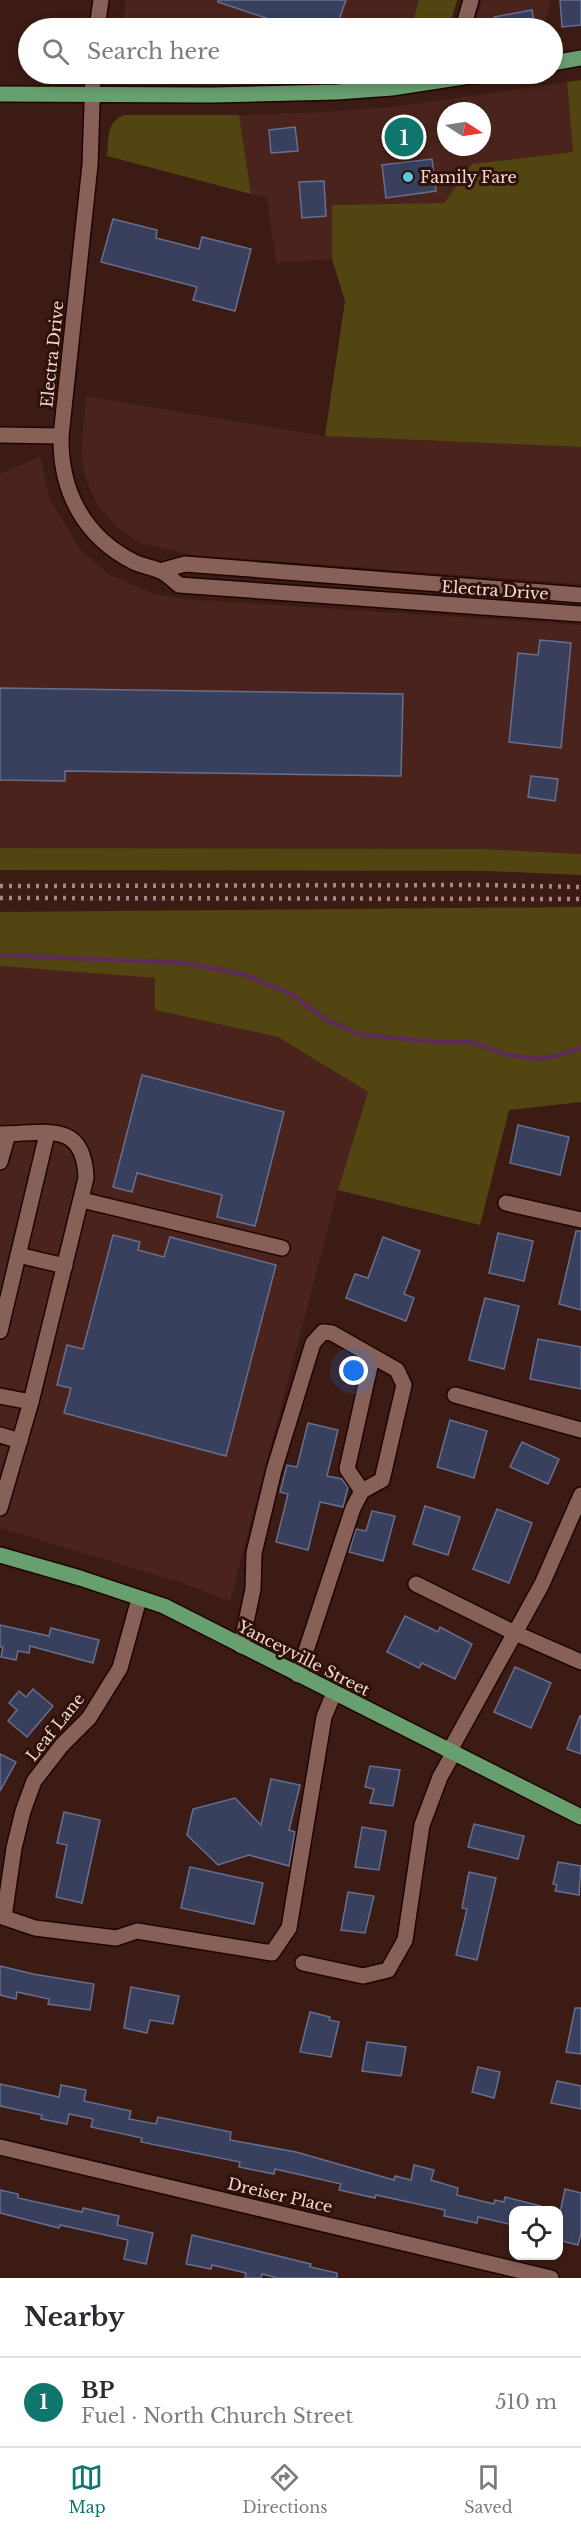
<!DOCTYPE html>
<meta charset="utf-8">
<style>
:root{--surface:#fff;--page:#f2f2f3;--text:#2b2b33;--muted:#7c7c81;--line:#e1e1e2;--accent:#0f766e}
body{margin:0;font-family:"Libre Baskerville",serif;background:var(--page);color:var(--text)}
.controls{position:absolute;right:18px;bottom:18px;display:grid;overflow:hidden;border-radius:12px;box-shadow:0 3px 9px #0003}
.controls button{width:54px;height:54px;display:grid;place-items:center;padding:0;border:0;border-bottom:2px solid var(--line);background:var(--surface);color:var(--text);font:30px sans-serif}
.compass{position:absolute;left:437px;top:102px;width:54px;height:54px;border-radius:50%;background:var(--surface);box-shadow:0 3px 9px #0003;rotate:102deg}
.you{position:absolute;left:354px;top:1371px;width:21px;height:21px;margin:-15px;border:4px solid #fff;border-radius:50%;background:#1a73e8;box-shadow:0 0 0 9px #1a73e833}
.badge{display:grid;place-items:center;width:39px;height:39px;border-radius:50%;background:var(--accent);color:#fff;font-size:20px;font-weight:700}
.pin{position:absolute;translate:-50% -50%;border:3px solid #fff;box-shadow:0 2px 6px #0006}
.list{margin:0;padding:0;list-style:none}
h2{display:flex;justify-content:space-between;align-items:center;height:78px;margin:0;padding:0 24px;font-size:26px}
h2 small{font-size:20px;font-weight:400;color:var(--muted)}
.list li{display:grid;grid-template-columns:39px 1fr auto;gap:18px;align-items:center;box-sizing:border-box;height:90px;padding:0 24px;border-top:2px solid var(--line)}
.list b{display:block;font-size:22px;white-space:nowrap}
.list p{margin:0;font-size:20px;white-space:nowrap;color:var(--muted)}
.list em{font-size:20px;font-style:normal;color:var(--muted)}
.icon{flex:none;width:33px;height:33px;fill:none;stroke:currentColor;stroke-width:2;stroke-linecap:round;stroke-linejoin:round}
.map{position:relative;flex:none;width:581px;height:2278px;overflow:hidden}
.search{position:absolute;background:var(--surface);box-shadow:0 3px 9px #0003;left:18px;right:18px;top:18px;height:66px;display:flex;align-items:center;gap:15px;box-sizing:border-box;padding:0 21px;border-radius:33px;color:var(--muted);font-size:22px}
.sheet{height:168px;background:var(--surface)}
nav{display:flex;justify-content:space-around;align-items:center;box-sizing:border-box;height:84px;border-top:2px solid var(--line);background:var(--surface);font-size:16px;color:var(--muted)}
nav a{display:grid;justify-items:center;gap:3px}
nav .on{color:var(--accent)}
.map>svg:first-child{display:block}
.built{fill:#4a241c;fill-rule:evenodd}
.green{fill:#534512}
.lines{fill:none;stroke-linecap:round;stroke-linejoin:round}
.stream{stroke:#5f2b57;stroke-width:4.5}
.building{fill:#39405e;stroke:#666f8f;stroke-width:1.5}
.minor-casing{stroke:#200401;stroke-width:18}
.major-casing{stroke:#200401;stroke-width:18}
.minor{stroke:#876158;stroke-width:15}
.major{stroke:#679f6f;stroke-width:15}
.rail{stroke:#a48a84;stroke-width:4.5;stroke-dasharray:3 6;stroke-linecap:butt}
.poi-dot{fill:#56c9e1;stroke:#30110a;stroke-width:2}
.labels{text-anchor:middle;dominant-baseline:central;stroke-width:6;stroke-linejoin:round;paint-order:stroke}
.poi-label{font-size:16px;fill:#f0d9d4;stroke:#30110a;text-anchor:start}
.street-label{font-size:16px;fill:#f0d9d4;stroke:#30110a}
</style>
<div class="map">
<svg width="581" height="2278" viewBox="0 0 581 2278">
<rect width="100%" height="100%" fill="#3b1b14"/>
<g class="built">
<polygon points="126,0 419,0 411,28 151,28 124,18"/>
<polygon points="482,0 551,0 543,28 474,28"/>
<path d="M567 82 573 152 473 164 444 203 332 205V259L276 263 267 198 251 194 239 115 328 112 400 106ZM446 111H482V147H446Z"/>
<polygon points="86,396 325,436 581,447 581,584 192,555 140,543 116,526 96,503 85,476 81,455"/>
<polygon points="40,457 50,499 80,549 108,574 152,593 186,599 581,625 581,854 485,849 0,848 0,474"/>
<polygon points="0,966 156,978 155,1010 278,1037 368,1092 338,1190 230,1601 179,1582 0,1528"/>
</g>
<g class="green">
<polygon points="419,0 457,0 449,28 411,28"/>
<polygon points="581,80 581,447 325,436 345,301 332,259 332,205 444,203 472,164 573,152 567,82"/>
<path d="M124 115H239L251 194 107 156C109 139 106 122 124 115Z"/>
<polygon points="0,848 485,849 581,854 581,875 488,871 0,870"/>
<polygon points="581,907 581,1102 509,1110 480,1225 338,1190 368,1092 278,1037 155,1010 155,978 0,966 0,912"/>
</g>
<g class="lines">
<polyline class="stream" points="0,955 184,963 243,974 291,994 328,1021 362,1035 440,1042 471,1042 508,1055 539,1059 553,1057 581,1048"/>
</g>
<g class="building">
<polygon points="218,0 346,0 336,28 326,28 313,24 312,28 296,28 218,2"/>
<polygon points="560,0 581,0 581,25 562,27"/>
<polygon points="532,10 535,28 496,28 494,17"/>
<polygon points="295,127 298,151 271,153 269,130"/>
<polygon points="432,159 436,191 386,198 382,165"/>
<polygon points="324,181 326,216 302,218 299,182"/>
<polygon points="113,219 157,230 156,238 199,249 202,237 251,249 235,311 193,300 197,287 101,262"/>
<polygon points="540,640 571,643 561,748 509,742 518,653 538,655"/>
<polygon points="0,688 403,694 401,776 65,771 65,781 0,780"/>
<polygon points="531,776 558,779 555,801 528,797"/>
<polygon points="142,1075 284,1112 255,1226 217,1217 222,1195 137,1173 132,1192 113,1187"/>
<polygon points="518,1125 569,1137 560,1175 510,1163"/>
<polygon points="576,1231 581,1231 581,1310 559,1304"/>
<polygon points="498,1233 533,1241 524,1281 489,1273"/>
<polygon points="113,1235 140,1242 138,1250 164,1257 170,1237 276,1265 226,1456 64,1413 71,1388 57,1385 67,1345 83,1349"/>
<polygon points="383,1237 420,1251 404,1294 414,1298 406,1321 346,1298 355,1274 368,1278"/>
<polygon points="485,1298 519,1306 504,1369 469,1360"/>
<polygon points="538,1339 581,1347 581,1389 530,1379"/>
<polygon points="450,1420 487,1431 474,1478 437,1467"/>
<polygon points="308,1423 338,1430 327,1476 342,1479 348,1487 343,1507 320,1502 308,1550 276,1542 288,1494 280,1492 287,1465 297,1467"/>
<polygon points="522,1442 559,1459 548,1484 510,1467"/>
<polygon points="425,1506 460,1517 448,1555 413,1544"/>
<polygon points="497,1509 532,1523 509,1583 473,1569"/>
<polygon points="372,1511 395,1516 383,1561 349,1552 356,1529 366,1531"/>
<polygon points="405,1616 438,1632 440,1627 472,1644 455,1679 422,1663 419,1668 387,1652"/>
<polygon points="0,1625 49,1636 51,1628 99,1640 93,1663 30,1646 29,1653 18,1651 16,1660 1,1657 3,1647 0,1647"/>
<polygon points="515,1667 551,1683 531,1728 494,1712"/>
<polygon points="33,1689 53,1706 27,1737 8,1721 17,1710 9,1703 19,1691 26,1697"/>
<polygon points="580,1716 581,1716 581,1754 567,1749"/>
<polygon points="0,1754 16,1762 0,1791"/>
<polygon points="370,1766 400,1770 393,1806 370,1803 374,1789 365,1787"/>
<polygon points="271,1779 300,1785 289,1830 295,1832 289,1866 249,1855 218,1865 187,1835 193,1809 235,1798 261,1825"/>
<polygon points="64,1812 100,1820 82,1903 56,1897 67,1845 57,1843"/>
<polygon points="474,1824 524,1836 518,1859 468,1847"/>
<polygon points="362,1827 386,1831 379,1870 355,1867"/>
<polygon points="558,1862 581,1866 579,1895 555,1891 557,1885 553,1884"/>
<polygon points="190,1867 263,1883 254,1924 181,1908"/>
<polygon points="469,1872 496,1878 477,1960 456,1955 467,1909 462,1908"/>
<polygon points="348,1892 374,1896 365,1933 341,1930"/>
<polygon points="0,1966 33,1974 94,1984 90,2010 48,2004 49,1999 17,1992 16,1999 0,1995"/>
<polygon points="131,1987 179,1996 173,2024 150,2020 147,2033 124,2028"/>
<polygon points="575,2008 581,2008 581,2054 566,2052"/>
<polygon points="310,2012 330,2017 329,2020 339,2022 331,2057 300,2052"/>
<polygon points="367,2042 406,2047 401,2076 362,2071"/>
<polygon points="478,2067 500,2072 494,2098 472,2092"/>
<polygon points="557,2081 581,2086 581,2109 551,2103"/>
<polygon points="0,2084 59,2097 61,2085 86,2090 84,2101 131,2111 129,2119 156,2124 158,2117 231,2132 230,2140 296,2152 394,2180 395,2176 411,2180 414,2165 434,2170 431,2180 458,2188 457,2195 494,2204 495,2200 504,2202 505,2197 541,2206 541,2211 513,2211 513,2225 478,2217 477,2223 444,2216 445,2210 376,2195 375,2198 339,2190 341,2184 275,2169 274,2174 239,2167 240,2162 141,2142 142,2138 91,2127 93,2119 69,2114 67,2124 41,2119 42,2115 0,2106"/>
<polygon points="565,2189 581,2193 581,2233 578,2245 558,2240 558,2222"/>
<polygon points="0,2190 18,2194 18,2198 82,2212 83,2208 119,2216 117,2225 153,2233 146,2264 124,2259 128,2240 60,2225 59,2228 0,2213"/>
<polygon points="192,2235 311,2264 310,2267 337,2273 337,2278 278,2278 262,2274 261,2278 245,2278 246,2273 212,2265 211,2269 186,2264"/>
</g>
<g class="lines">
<defs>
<g id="minor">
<polyline points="97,28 101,0"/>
<polyline points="463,28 471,0"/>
<path d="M93 74 90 165 61 436C60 491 84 537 134 562 142 566 152 567 161 571 167 574 173 580 179 585L581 614"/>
<polyline points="0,435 61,436"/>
<polyline points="160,571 185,564 581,595"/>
<path d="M0 1134C45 1134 84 1119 86 1178L31 1402 0 1508"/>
<polyline points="0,1162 8,1134"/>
<polyline points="82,1200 282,1248"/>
<polyline points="506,1203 581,1220"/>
<polyline points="18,1255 65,1266"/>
<polyline points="0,1331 47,1134"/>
<polyline points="455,1395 581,1430"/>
<polyline points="0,1396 31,1402"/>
<polyline points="0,1435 20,1441"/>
<polyline points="362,1491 347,1469 372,1357"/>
<polyline points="416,1584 515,1633 581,1662"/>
<polyline points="241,1646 253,1589 254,1553 274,1470 313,1343 323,1332 332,1333 397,1370 404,1385 382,1480 362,1491 353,1508 298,1675"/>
<polyline points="449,1752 542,1584 581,1495"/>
<polyline points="0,1916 35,1928 116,1938 137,1931 272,1953 289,1928 324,1717 334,1693"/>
<polyline points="4,1917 14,1848 23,1811 34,1781 62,1745 89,1718 120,1668 139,1599"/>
<polyline points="303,1963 363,1976 388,1970 405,1940 422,1825 440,1777 453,1754"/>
<polyline points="0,2147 551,2278"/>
</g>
<g id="major">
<polyline points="552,63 581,58"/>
<polyline points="0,94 213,95 337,92 392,88 483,74"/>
<polyline points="0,1555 80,1578 164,1606 581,1817"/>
</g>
</defs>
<use href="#minor" class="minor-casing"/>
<use href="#major" class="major-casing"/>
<use href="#minor" class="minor"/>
<use href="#major" class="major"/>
<g class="rail">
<polyline points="0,886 481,885 581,887"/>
<polyline points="0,898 581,899"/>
</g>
</g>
<circle class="poi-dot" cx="408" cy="177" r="6"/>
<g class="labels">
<g class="poi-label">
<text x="420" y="177">Family Fare</text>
</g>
<g class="street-label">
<text transform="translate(52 354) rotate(-84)">Electra Drive</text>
<text transform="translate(495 590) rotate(4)">Electra Drive</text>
<text transform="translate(304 1658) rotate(27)">Yanceyville Street</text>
<text transform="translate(55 1727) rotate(-51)">Leaf Lane</text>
<text transform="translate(280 2195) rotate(13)">Dreiser Place</text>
</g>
</g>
</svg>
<div class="controls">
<button><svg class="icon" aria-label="locate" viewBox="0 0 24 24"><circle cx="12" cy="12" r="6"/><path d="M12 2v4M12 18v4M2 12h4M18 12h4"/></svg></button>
</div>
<svg class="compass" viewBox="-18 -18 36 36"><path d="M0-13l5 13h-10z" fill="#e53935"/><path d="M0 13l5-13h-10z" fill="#7c7c81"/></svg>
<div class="you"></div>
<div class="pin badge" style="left:404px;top:137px">1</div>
<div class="search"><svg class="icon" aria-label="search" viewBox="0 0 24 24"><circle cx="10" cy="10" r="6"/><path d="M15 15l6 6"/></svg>Search here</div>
</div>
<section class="sheet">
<h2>Nearby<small></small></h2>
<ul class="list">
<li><span class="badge">1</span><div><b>BP</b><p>Fuel · North Church Street</p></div><em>510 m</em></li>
</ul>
</section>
<nav>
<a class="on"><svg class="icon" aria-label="map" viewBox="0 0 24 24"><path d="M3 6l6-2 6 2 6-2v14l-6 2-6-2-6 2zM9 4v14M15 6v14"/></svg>Map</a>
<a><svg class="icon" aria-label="directions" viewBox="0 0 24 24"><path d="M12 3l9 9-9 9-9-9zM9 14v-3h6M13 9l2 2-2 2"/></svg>Directions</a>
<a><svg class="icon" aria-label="saved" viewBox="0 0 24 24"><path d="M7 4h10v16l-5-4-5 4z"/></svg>Saved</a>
</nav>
